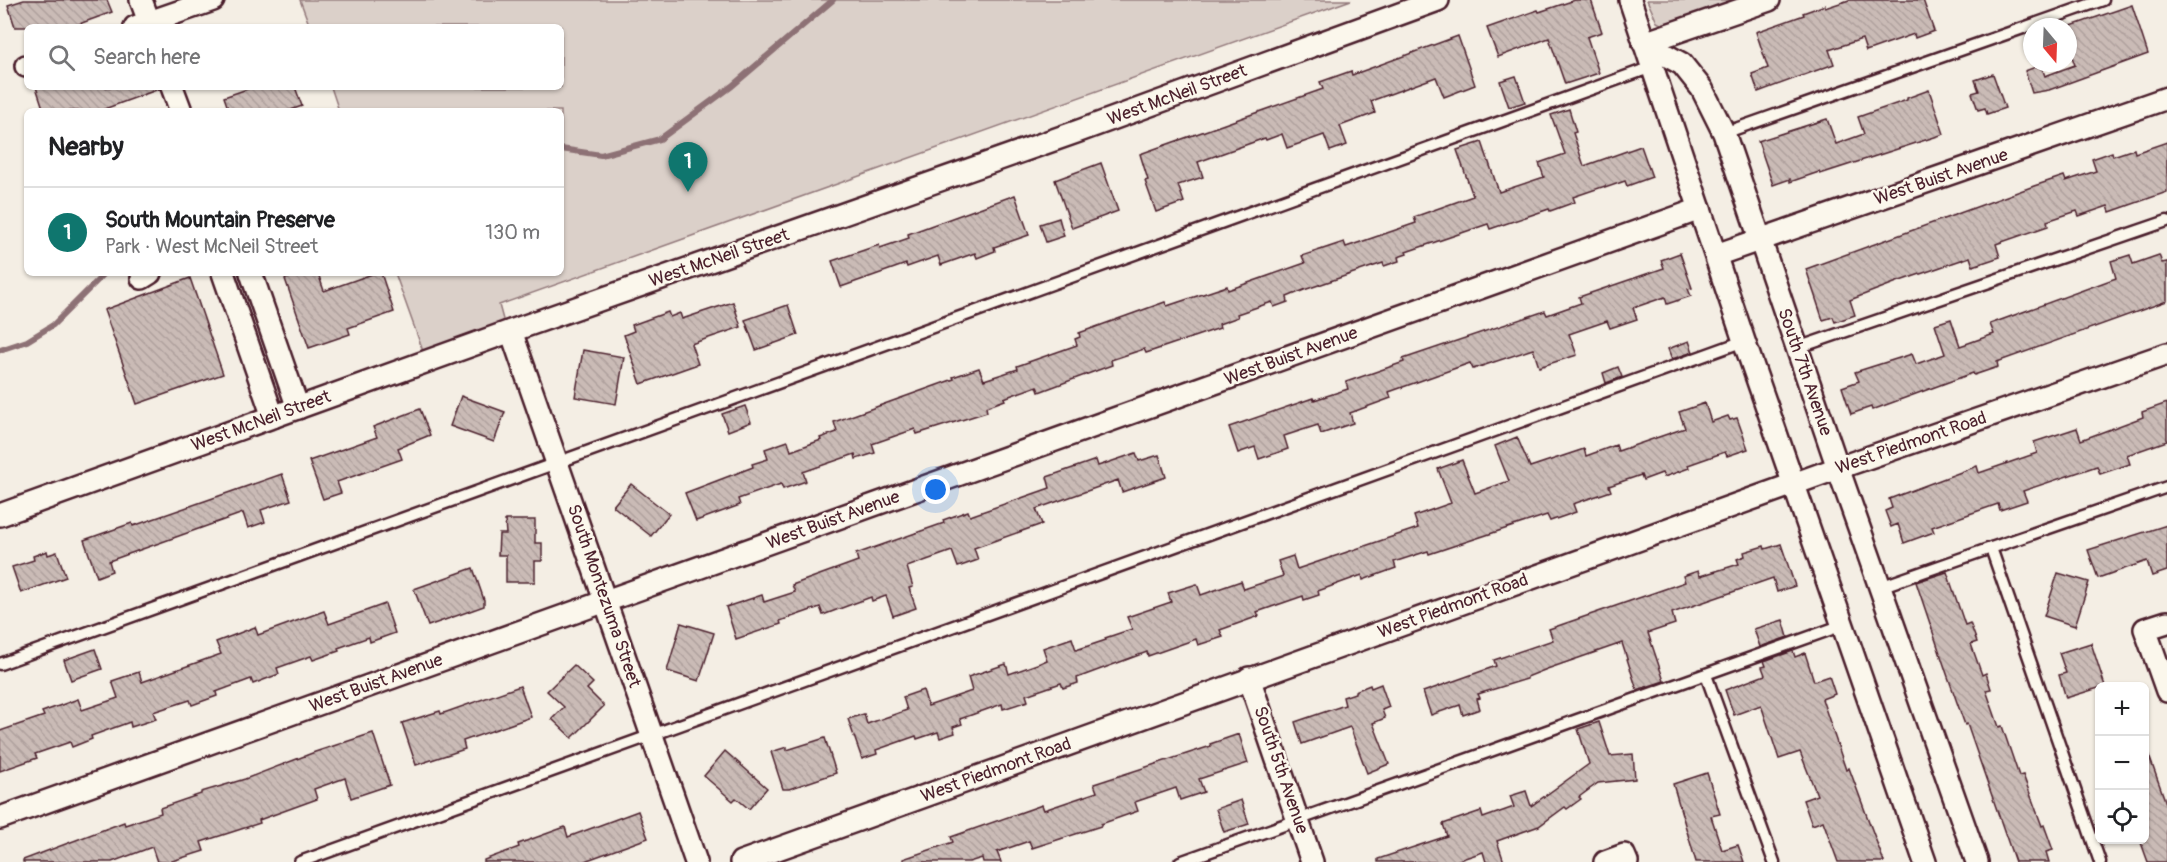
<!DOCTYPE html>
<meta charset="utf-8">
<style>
:root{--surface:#fff;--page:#f6f6f6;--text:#202124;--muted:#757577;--line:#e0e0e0;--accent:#0f766e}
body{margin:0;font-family:Pangolin,sans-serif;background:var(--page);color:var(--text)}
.controls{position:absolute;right:18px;bottom:18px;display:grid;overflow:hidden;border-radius:9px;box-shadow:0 2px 4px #0004}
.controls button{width:54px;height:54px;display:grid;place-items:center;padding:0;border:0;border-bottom:2px solid var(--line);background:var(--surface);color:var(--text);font:30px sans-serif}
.compass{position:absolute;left:2023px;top:18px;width:54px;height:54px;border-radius:50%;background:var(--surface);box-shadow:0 2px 4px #0004;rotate:161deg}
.you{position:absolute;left:936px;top:490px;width:21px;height:21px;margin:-15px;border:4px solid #fff;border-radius:50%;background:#1a73e8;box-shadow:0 0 0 9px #1a73e833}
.badge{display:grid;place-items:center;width:39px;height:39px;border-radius:50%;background:var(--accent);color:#fff;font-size:20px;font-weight:700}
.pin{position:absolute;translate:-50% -50px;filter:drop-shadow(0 2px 3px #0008)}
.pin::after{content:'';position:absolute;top:32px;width:21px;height:18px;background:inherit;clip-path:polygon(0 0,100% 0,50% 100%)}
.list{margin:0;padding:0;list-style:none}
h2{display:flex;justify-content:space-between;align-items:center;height:78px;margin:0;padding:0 24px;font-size:26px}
h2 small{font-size:20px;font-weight:400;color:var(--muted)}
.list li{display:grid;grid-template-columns:39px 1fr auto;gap:18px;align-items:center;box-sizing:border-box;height:90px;padding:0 24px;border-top:2px solid var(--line)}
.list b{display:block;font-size:22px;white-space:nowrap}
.list p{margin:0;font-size:20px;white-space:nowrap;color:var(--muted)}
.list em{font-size:20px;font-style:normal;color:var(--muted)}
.icon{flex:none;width:33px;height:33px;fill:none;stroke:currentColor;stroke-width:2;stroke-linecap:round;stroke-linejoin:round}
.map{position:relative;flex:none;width:2167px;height:862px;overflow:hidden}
.search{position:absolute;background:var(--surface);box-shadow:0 2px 4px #0004;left:24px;top:24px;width:540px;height:66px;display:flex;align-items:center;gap:15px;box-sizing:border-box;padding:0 21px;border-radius:9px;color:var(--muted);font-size:22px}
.panel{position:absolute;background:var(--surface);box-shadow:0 2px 4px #0004;left:24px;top:108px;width:540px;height:168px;border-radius:9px}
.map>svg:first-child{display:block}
.green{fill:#dbd0c9;stroke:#92787a;stroke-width:1.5}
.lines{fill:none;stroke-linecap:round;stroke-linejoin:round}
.stream{stroke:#8d7174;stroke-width:6}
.building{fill:url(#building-back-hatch);stroke:#4a1f2b;stroke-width:1.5}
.lane-casing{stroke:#4a1f2b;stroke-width:15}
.street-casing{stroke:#4a1f2b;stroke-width:26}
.lane{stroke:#fbf7ec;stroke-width:10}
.street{stroke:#fbf7ec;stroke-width:21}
.labels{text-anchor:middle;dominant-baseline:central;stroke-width:5;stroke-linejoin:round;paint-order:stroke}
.street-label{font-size:18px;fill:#4a1f2b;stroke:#fbf7ec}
</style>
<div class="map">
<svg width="2167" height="862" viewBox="0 0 2167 862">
<defs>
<pattern id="building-back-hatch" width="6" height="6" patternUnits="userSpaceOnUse" patternTransform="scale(1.5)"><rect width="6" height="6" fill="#cabbb6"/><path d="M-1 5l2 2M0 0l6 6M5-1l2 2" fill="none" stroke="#afa09d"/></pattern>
</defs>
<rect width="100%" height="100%" fill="#f4eee4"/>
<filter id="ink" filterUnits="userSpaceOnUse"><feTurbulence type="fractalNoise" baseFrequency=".0167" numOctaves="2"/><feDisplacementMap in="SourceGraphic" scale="12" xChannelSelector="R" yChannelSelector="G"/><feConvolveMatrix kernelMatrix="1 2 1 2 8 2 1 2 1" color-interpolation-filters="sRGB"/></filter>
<g filter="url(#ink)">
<g class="green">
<polygon points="300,0 1351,0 499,305 505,327 424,354 395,273 561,273 561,111 339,111 331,87 561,87 561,27 310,27"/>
<polygon points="1647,0 1749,0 1664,26 1657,22"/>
</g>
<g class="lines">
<g class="stream">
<polyline points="561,149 601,155 660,139 732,86 833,0"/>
<polyline points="0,350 27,341 53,325 105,273"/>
</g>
</g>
<g class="building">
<polygon points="24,0 107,0 112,12 71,27 15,27 8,5"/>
<polygon points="1575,0 1591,0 1602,32 1587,37 1599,73 1565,84 1549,38 1498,57 1487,28 1538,10 1539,12"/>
<polygon points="1849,0 1923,0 1934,31 1915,38 1914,34 1866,51 1862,39 1829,50 1834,64 1758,92 1752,74 1768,68 1756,32 1804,15 1803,13 1825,5 1825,8"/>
<polygon points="2132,5 2148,54 2049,90 2032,93 2025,71 2041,65 2045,76 2075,65 2068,46 2068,27"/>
<polygon points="1458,36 1475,85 1444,97 1436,77 1371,101 1375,113 1340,126 1347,145 1330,151 1324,135 1287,148 1282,134 1266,140 1265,138 1198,162 1203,177 1178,185 1184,202 1156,212 1145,181 1148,180 1140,154 1323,89 1320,82 1351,71 1352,75"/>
<polygon points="1993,74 2005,108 1987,114 1985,108 1978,110 1972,93 1979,91 1975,80"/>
<polygon points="1516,76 1525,102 1509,107 1500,81"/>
<polygon points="36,87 158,87 159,89 99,111 44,111"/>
<polygon points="253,87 295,87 302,106 288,111 229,111 224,97"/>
<polygon points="1929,90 1944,134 1820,174 1819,172 1790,182 1790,179 1773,185 1758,141 1827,119 1836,144 1864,134 1858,117 1907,100 1907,98"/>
<polygon points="1569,109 1576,132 1573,133 1584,166 1641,146 1652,177 1627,186 1625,181 1605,188 1605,186 1573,197 1575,202 1550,211 1549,209 1490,229 1488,224 1406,252 1407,254 1398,257 1399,261 1384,266 1383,263 1304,290 1287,297 1288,302 1274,307 1272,302 1237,314 1238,317 1219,324 1220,328 1146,353 1144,349 1111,360 1112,365 1039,392 1037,386 1004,398 1005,400 986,407 987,412 917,434 915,429 872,444 875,453 856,459 855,454 803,472 806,481 783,489 781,484 738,499 740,505 696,521 685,493 753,467 752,464 768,459 765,449 788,441 791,451 821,440 820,438 837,432 834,422 954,379 953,377 979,368 984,380 1018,369 1017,366 1077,345 1075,339 1080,337 1079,333 1165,302 1167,306 1227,286 1228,290 1305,263 1302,256 1344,242 1346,247 1416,223 1414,217 1473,196 1457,150 1482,142 1499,192 1544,177 1539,163 1565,154 1551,115"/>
<polygon points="2167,142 2167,192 2110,212 2108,206 2079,216 2077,211 2047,221 2048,226 1996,244 2000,257 1973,266 1970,257 1897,282 1850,300 1855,315 1835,322 1833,317 1823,320 1806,269 2034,186 2064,176 2066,181 2096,171 2092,159 2112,152 2113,156 2134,149 2135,153"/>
<polygon points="1101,163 1118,211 1072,228 1055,180"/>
<polygon points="1015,195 1029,235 994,247 995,251 977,258 975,253 941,265 938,256 907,267 906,264 841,287 832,261 879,245 880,248 909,238 908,234"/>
<polygon points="1059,218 1064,236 1046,242 1040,224"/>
<polygon points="1680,253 1692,288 1688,289 1691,296 1667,304 1665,297 1633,308 1637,319 1610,328 1607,321 1569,334 1577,355 1539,367 1533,349 1473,369 1470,363 1389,392 1391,398 1350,413 1353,423 1321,434 1318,425 1284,436 1288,449 1259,459 1255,447 1238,453 1229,427 1313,398 1314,400 1348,389 1346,382 1404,362 1403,359 1545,311 1547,315 1581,303 1579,297 1664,268 1661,260"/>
<polygon points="2130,255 2133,264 2159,255 2162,263 2167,262 2167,301 1997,362 1998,367 1974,375 1973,373 1872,410 1871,407 1851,414 1842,387 1859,381 1855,372 1912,354 1916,364 1945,354 1935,324 1951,319 1960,346 1994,334 1990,324 2116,278 2111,261"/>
<polygon points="289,273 318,273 324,291 375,273 381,273 394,312 348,328 350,334 309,348 285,279 291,277"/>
<polygon points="190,278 223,374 137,404 104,310"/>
<polygon points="733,302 741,327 691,344 698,364 641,384 624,335 634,331 632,325 668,312 670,317 680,313 682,319"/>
<polygon points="788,305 798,335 756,350 745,320"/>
<polygon points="1689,341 1693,352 1672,359 1668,349"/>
<polygon points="583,350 624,357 616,404 575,397"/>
<polygon points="1618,367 1622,377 1606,383 1603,373"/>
<polygon points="461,396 505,412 494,442 450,426"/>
<polygon points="1705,403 1711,422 1728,416 1730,420 1737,418 1748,449 1727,456 1725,452 1688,465 1689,468 1664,477 1662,473 1643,480 1641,475 1609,486 1611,491 1573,504 1576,512 1550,521 1547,515 1429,554 1428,551 1394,562 1396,568 1363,580 1362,575 1318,591 1319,595 1304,600 1303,596 1257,612 1259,616 1220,630 1223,637 1198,645 1196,639 1148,656 1147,652 1077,678 1078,683 1063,688 1061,683 1026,695 1028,701 1003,709 1002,704 960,719 962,724 953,727 955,733 940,738 938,732 917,739 916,736 876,750 877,754 862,759 848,719 864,714 867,724 907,710 903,697 923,690 928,706 972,691 968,677 1006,664 1009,674 1040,663 1047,660 1043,648 1072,638 1076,650 1106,640 1105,638 1132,629 1127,617 1171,602 1168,593 1197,584 1201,595 1241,581 1244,589 1283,576 1278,561 1293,556 1297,569 1418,528 1414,516 1451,503 1438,469 1462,460 1475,493 1509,481 1495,446 1517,437 1530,467 1584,449 1586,456 1616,445 1618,451 1685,428 1679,412"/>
<polygon points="2167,403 2167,441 2127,455 2130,464 2100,474 2097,466 2023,491 2027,501 2000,510 1998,504 1932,527 1934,532 1904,543 1898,524 1891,527 1885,511 1892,508 1889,499 1977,466 1979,473 2037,453 2034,442 2077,428 2081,440 2143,417 2142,412"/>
<polygon points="745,406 751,422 728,431 722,414"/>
<polygon points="420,409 430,435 398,448 402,459 337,482 341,493 323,499 309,461 377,437 373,427"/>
<polygon points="1136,453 1139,461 1159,455 1166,477 1122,492 1118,480 1036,509 1042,524 974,548 978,560 958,567 952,551 907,567 913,587 909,588 916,608 893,616 886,596 872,601 871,597 823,615 820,607 780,621 781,624 736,639 726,607 762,595 764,602 795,592 792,585 858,561 856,554 944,523 943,520 968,511 970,516 1050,488 1047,477 1096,460 1098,466"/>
<polygon points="282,474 291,500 261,510 265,522 248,528 243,513 109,561 112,571 97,577 84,540 132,523 133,526"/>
<polygon points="631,484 669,514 651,536 613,506"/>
<polygon points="505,520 535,520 535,543 542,543 542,561 535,561 535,582 506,582 506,555 498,555 499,534 506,534"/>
<polygon points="2167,525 2167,571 2152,576 2147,561 2098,578 2088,550"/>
<polygon points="1781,544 1795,586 1777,592 1773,578 1672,613 1675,624 1648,633 1664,681 1637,690 1622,643 1547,669 1527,677 1527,679 1478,694 1480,698 1477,699 1480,709 1463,715 1460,705 1431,715 1423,692 1496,666 1494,660 1553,640 1549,629 1685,582 1683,576 1698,571 1700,576 1739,564 1737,559 1745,556 1744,552 1764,546 1765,549"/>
<polygon points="47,551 48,555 57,552 66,577 21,593 12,567 34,560 33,556"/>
<polygon points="473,568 484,600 484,606 428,626 414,589"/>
<polygon points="1947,572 1965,625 1970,623 1977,642 1971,644 1982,675 1986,673 1991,689 1986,690 1999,727 2002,726 2019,776 2023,775 2042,826 2044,825 2053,850 2046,852 2049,862 2015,862 1967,724 1965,725 1947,674 1916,582"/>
<polygon points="2058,573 2089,582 2075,626 2044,616"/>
<polygon points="385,604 395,633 370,642 369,637 338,648 339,651 313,660 311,656 277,668 279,674 253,684 251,679 216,692 217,696 192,705 190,700 153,712 156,719 131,727 130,722 91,736 92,739 72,747 70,742 35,754 37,758 0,771 0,731 44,716 42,712 78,699 82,710 118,698 112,681 139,672 142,682 221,654 216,642 255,627 258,635 324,611 329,624"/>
<polygon points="1783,620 1788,637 1760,647 1754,629"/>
<polygon points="681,623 714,633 699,681 667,671"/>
<polygon points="2091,643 2105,686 2066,698 2059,675 2066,673 2059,653"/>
<polygon points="95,649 102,669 71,680 64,660"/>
<polygon points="1793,651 1795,657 1805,653 1814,681 1829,676 1835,694 1822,699 1846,770 1849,768 1884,862 1838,862 1823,821 1812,825 1803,800 1817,795 1800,752 1779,759 1761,705 1734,715 1725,690 1765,675 1762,667 1766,666 1764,661"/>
<polygon points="574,665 593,683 587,689 604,706 572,738 552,719 564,707 547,691"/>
<polygon points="1381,684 1389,707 1382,710 1385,718 1373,723 1389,764 1367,773 1350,727 1302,744 1295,722 1345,705 1343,697 1355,693 1355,691 1370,685 1371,688"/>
<polygon points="520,686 531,717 463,741 465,749 416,765 402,723 440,711 441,714"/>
<polygon points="1599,722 1610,756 1633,754 1635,779 1598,783 1579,797 1581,799 1567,809 1565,807 1539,826 1497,841 1504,862 1486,862 1483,852 1453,862 1378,862 1378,859 1447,836 1443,824 1481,811 1483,818 1514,807 1510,796 1526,791 1531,806 1589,764 1578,729"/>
<polygon points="373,733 390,785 351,798 345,778 314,789 317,799 259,820 260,823 201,842 204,851 169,862 157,862 152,847 112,862 23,862 23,860 124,822 125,825 161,813 160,808 201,794 201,792 245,779 315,752"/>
<polygon points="1239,734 1248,763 1199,779 1204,792 1180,800 1176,788 1135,802 1138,811 1101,824 1101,826 1032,848 1029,841 997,852 1001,862 983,862 982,858 969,862 903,862 903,859 953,842 951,837 1042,805 1044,810 1097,792 1094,784 1211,746 1210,744"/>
<polygon points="825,738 836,773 789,789 783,789 771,752 787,747 787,750"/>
<polygon points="2145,750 2147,750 2167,806 2167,862 2148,862 2140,840 2145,840"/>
<polygon points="725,751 767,788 749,809 736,798 733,801 704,776"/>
<polygon points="1707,773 1720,814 1711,816 1722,850 1738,845 1744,862 1696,862 1673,784"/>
<polygon points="1241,800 1249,824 1224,832 1216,809"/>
<polygon points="638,811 648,838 582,862 484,862 484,860 519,847 518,844 565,827 568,837"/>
</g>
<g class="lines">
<defs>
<g id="lane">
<polyline points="1724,133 2103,0"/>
<polyline points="1797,348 2167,221"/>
<polyline points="1880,587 1991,548"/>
<polyline points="0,664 1652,67"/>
<polyline points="1706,675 1774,862"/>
<polyline points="300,862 1744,341"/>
<polyline points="1180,862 1843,625"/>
<polyline points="2100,862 1991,548 2167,487"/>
</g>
<g id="street">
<polyline points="141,0 151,27"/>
<polyline points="1630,0 1744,341 1925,862"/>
<polyline points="135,27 213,0"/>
<polyline points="1644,43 1682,64 1702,89 1724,133 1838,468 1977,862"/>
<polyline points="1644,43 1769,0"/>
<polyline points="26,66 27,66"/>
<polyline points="172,87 181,111"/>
<polyline points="1716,255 2167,98"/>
<polyline points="223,273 273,417"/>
<polyline points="251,273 298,408"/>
<polyline points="142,278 150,273"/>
<polyline points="511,331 696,862"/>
<polyline points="0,515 511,331 1079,131 1438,0"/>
<polyline points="2167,622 2145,629 2167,691"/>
<polyline points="1249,678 1312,862"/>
<polyline points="0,818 1700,209"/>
<polyline points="741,862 1838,468 2167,354"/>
<polyline points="1605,862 1624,855 1627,862"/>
</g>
</defs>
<use href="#lane" class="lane-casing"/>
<use href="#street" class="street-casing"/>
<use href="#lane" class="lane"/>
<use href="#street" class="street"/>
</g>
</g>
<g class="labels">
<g class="street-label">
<text transform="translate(1177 95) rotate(-20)">West McNeil Street</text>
<text transform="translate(1941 177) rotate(-19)">West Buist Avenue</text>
<text transform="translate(719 258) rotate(-19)">West McNeil Street</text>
<text transform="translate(1291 356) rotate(-20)">West Buist Avenue</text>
<text transform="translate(1805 372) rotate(71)">South 7th Avenue</text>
<text transform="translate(261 421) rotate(-20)">West McNeil Street</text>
<text transform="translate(1911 443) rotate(-19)">West Piedmont Road</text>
<text transform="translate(833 520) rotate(-20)">West Buist Avenue</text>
<text transform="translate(604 596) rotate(71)">South Montezuma Street</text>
<text transform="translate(1453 606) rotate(-20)">West Piedmont Road</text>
<text transform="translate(376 683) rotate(-20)">West Buist Avenue</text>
<text transform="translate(996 770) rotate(-20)">West Piedmont Road</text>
<text transform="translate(1281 770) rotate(71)">South 5th Avenue</text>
</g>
</g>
</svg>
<div class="controls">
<button>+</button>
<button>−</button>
<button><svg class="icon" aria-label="locate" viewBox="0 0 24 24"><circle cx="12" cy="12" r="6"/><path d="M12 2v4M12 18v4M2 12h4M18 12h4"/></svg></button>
</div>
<svg class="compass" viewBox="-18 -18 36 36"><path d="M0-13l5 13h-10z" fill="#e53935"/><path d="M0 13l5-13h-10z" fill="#757577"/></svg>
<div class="you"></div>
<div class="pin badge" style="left:688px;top:192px">1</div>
<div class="search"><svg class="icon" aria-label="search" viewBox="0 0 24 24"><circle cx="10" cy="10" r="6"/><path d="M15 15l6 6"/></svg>Search here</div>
<section class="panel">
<h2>Nearby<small></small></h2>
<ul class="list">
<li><span class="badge">1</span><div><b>South Mountain Preserve</b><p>Park · West McNeil Street</p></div><em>130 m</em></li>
</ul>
</section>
</div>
